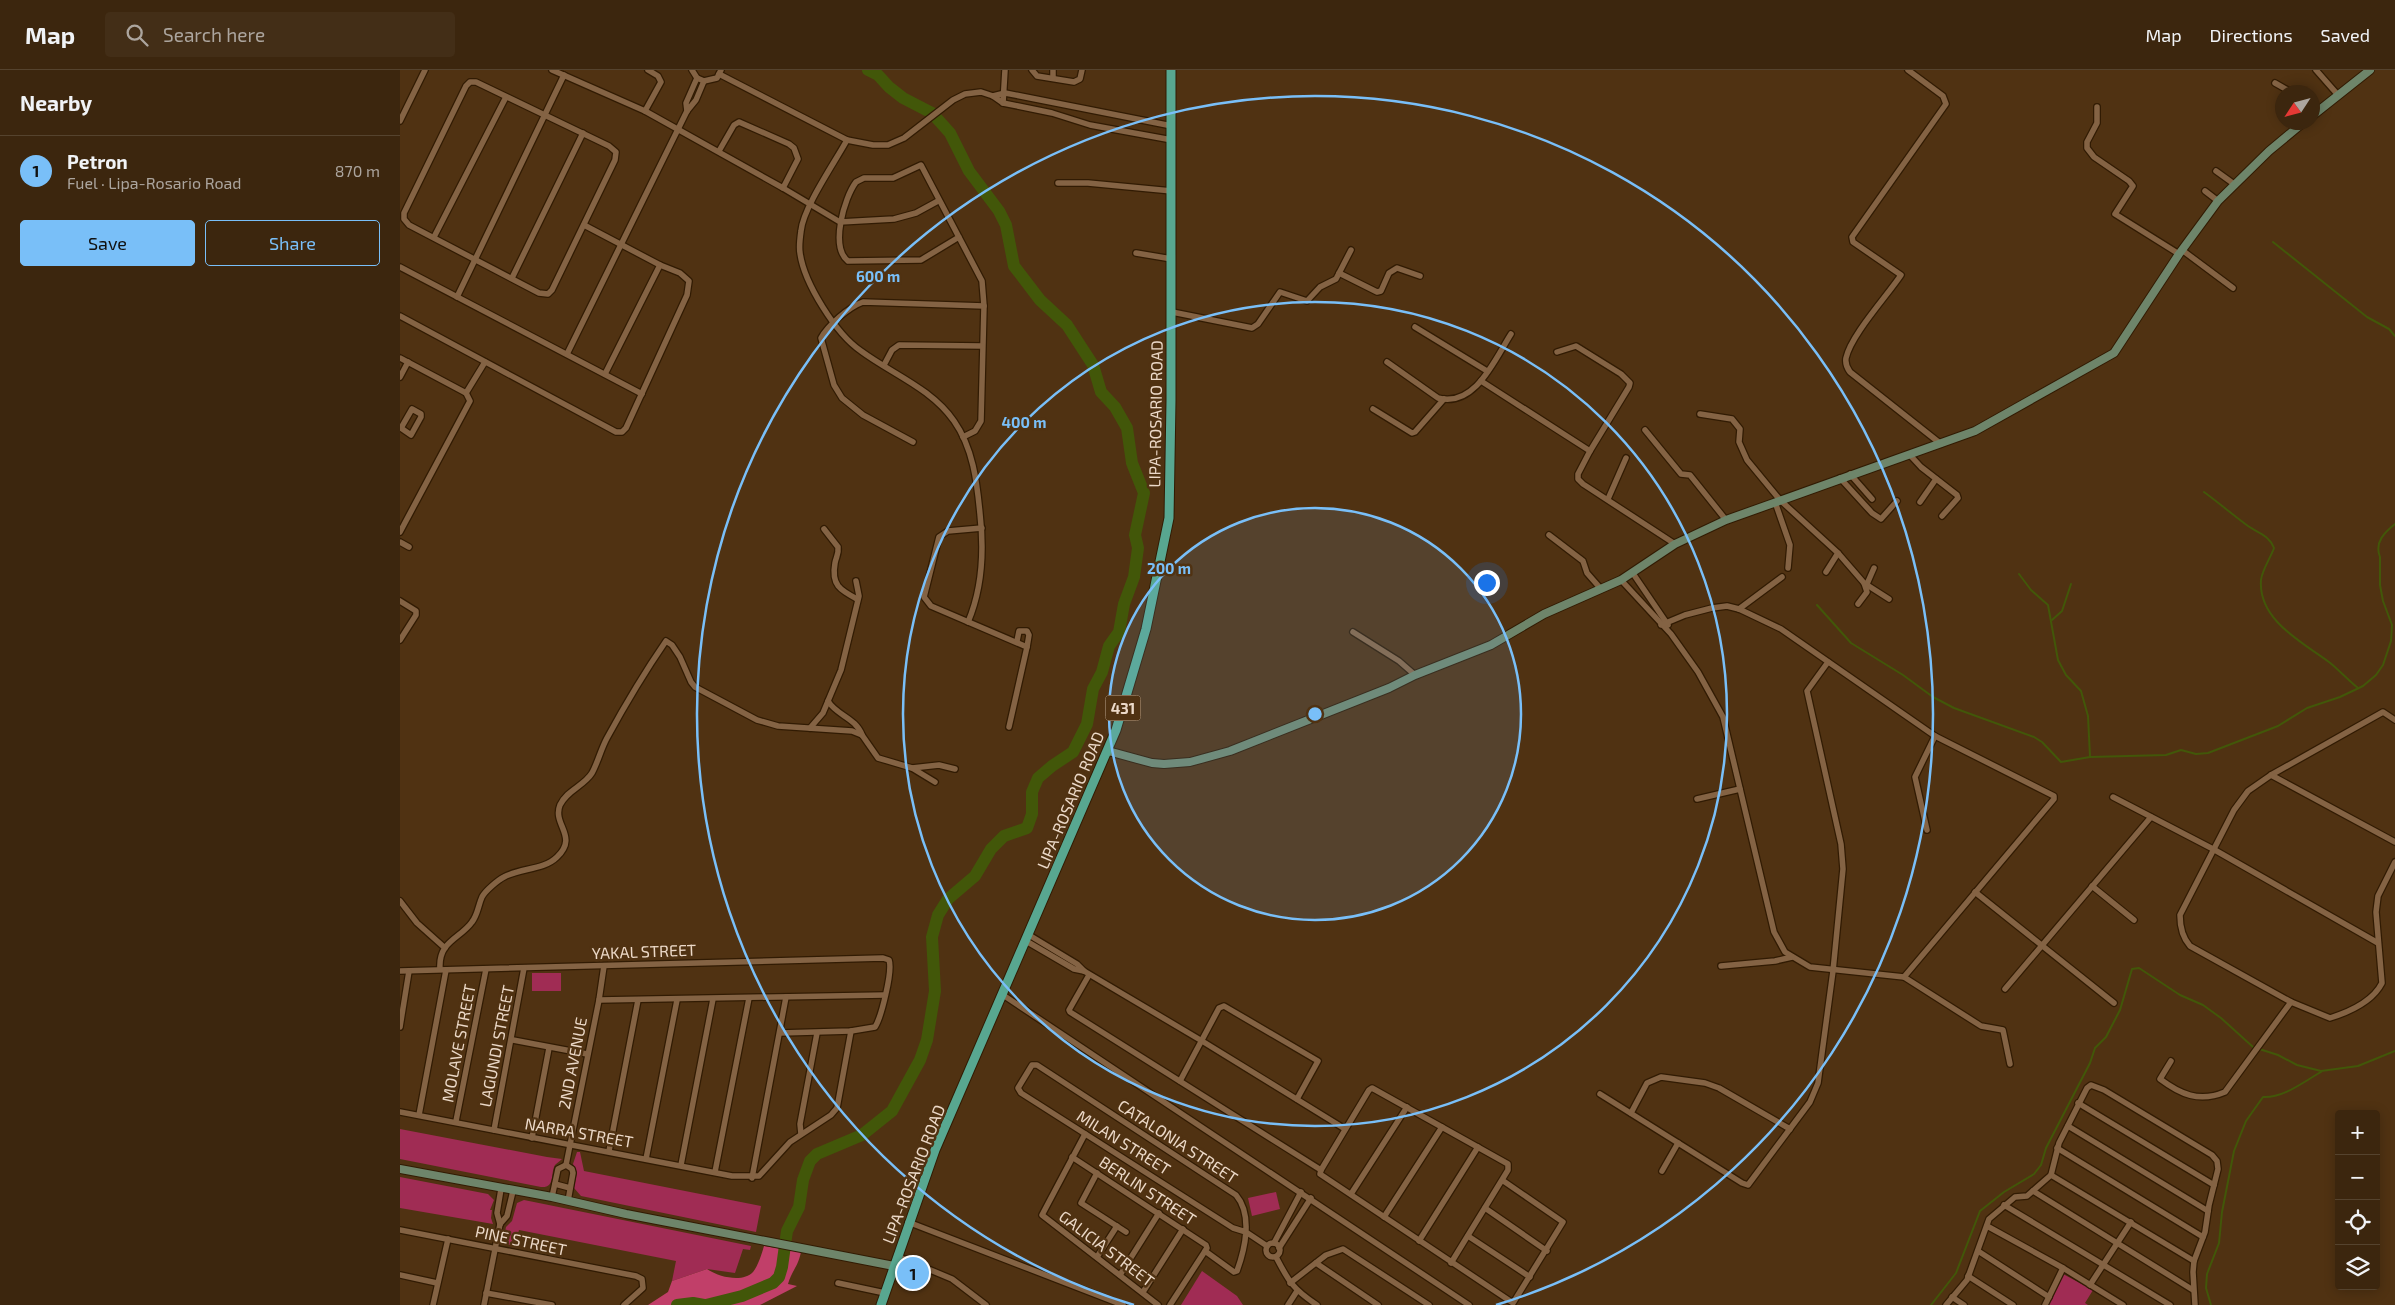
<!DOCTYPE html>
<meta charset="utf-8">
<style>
:root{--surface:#3c260e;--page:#432e17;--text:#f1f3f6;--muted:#aca59e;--line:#55432e;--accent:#79bff8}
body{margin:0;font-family:"Exo 2",sans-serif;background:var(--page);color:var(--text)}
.controls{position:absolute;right:15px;bottom:15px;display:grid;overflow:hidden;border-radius:5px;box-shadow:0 2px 12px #0003}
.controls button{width:45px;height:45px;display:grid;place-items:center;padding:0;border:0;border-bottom:1px solid var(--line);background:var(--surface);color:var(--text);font:25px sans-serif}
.compass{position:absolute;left:1875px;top:15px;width:45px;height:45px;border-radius:50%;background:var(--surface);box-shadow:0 2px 12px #0003;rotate:234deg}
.you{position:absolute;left:1086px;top:512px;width:18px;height:18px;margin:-12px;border:4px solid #fff;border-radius:50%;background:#1a73e8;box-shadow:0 0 0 8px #1a73e833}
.badge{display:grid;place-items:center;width:32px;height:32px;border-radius:50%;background:var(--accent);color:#111;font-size:16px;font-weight:700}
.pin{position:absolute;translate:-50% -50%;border:2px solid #fff;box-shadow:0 1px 5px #0006}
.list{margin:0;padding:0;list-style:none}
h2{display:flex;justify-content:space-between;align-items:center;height:65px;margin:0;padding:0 20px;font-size:21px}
h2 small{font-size:16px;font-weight:400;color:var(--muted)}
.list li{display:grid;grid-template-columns:32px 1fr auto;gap:15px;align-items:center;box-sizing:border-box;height:70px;padding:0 20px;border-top:1px solid var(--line)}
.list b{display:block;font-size:19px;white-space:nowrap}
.list p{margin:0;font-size:16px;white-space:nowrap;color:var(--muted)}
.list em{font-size:16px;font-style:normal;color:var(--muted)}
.actions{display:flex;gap:10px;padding:15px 20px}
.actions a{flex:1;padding:11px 0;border:1px solid var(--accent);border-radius:5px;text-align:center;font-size:18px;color:var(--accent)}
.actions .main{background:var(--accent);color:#111}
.icon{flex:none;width:28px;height:28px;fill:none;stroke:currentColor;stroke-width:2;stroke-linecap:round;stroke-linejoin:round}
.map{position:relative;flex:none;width:1995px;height:1235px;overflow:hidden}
header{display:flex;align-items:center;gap:30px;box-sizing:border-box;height:70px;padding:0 25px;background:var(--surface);border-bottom:1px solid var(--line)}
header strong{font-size:24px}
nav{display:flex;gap:28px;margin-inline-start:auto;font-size:18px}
.search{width:350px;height:45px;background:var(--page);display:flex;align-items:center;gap:12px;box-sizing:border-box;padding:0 18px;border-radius:5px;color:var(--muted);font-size:19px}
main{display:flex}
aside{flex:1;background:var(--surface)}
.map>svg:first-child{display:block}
.green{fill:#a02c54}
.forest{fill:#c13f69}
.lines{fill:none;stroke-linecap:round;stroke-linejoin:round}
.stream{stroke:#425709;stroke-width:2}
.river{stroke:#425709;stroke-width:12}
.street-casing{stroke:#311b03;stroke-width:8}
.secondary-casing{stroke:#311b03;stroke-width:10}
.primary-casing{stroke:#311b03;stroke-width:11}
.street{stroke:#846344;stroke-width:5.5}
.secondary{stroke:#6e856a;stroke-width:8}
.primary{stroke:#58a790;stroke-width:9}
.ring{fill:none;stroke:#79bff8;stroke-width:2.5}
.labels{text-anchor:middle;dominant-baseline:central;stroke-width:5;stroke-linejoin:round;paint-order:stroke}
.shield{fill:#503212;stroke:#bda791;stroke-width:1}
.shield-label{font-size:15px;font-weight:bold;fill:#ecd9c8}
.street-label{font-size:16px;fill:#ecd9c8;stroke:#503212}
.centre{fill:#79bff8;stroke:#503212;stroke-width:2.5}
.ring-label{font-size:15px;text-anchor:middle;font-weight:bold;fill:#79bff8;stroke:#503212;stroke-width:5;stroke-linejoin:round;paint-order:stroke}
</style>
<header>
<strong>Map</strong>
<div class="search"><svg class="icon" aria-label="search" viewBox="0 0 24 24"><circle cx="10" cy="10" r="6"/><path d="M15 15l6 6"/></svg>Search here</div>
<nav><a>Map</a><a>Directions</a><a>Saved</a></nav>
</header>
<main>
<aside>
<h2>Nearby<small></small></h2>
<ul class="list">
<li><span class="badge">1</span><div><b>Petron</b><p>Fuel · Lipa-Rosario Road</p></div><em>870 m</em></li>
</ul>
<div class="actions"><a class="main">Save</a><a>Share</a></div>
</aside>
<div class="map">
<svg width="1995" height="1235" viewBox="0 0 1995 1235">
<rect width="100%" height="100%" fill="#503212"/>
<g class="green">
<rect x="132" y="903" width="29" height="18"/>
<path d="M0 1059 147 1087 162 1089C160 1091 157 1093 155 1095 150 1103 156 1118 141 1117L0 1089Z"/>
<polygon points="177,1082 180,1082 184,1101 361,1136 356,1162 181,1126 174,1118 177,1102 173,1094"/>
<polygon points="0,1107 88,1124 94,1130 90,1140 92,1140 91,1148 93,1154 0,1138"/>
<polygon points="876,1122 880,1139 852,1146 848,1128"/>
<polygon points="124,1130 351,1176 350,1180 343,1179 335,1203 307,1199 272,1211 276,1191 119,1160 114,1177 103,1172 106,1157 112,1151 117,1133"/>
<polygon points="802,1201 837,1226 843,1235 781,1235"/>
<polygon points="1663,1204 1693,1220 1685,1233 1688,1235 1648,1235"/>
</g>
<path class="forest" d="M364 1176 401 1182C398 1197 392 1200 388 1214L397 1216 360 1235H248L268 1222 272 1211 307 1199C318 1207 343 1213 353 1202 358 1196 362 1183 364 1176Z"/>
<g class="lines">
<g class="stream">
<polyline points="1873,172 1967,247 1989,259 1995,266"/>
<path d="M1804 422C1819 433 1833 445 1848 456 1858 463 1869 465 1874 478 1871 487 1862 500 1861 510 1858 550 1902 572 1929 592 1939 600 1948 610 1958 618"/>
<polyline points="1619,504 1631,520 1648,535 1658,590 1666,605 1681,621 1688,646 1690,687"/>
<path d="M1417 535 1451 573 1503 605 1533 627 1554 638 1634 667 1642 672 1661 692 1690 687 1766 685 1781 680 1796 684 1808 683 1878 656 1907 638 1940 627 1963 616 1976 605 1983 595 1991 571 1992 555 1983 531 1980 515V487C1974 472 1985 462 1995 454"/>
<polyline points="1652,550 1662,541 1671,514"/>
<polyline points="1531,1235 1556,1203 1580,1141 1604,1122 1634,1104 1641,1095 1646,1078 1690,993 1695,978 1706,967 1720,940 1732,899 1739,898 1780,925 1803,935 1821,948 1853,977 1878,985 1897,995 1921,1001 1958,996 1995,981"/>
<path d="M1811 1235 1806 1218 1807 1204 1819 1173 1822 1142 1834 1081 1846 1051 1863 1027C1884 1028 1903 1012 1921 1002"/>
</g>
<g class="river">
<polyline points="277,1235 293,1233 304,1235"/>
<polyline points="306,1235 342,1226 373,1213 379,1207 382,1197 387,1161 399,1137 403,1110 410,1091 417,1084 462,1065 492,1041 520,990 527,970 535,921 532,867 538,845 548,829 575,806 591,779 604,766 627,758 632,744 632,722 638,708 652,696 673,682 687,654 693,619 702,602 709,576 719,562 724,534 734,507 738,478 735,465 744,423 732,393 727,358 715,337 701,322 693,295 667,255 640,230 614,196 606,155 599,141 569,101 550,63 532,43 503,28 489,17 478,5 468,0"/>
</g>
<defs>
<g id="street">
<polyline points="152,0 245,41 383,118 440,152 494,149 516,143 538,131"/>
<polyline points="292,0 297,8 304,11 317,8 321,0"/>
<polyline points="632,0 637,6 674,12 680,9 682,0"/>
<path d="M1508 0 1543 26 1546 34 1452 167 1453 172 1501 205C1487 226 1451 265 1446 288 1445 294 1447 298 1450 302L1541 374"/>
<polyline points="1916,0 1938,25"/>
<polyline points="319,4 447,70 473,75 488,75 504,68 553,30 565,24 581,22 593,26 603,33 652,43 690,55 772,70"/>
<polyline points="653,8 653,0"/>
<polygon points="70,12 76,12 209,76 216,82 215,90 152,220 148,224 139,223 9,155 4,149 4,143 66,16"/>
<polyline points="1875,13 1891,22"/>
<polyline points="593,26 605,23 772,56"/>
<polyline points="603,33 605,0"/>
<polyline points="1697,37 1697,53 1687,72 1687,78 1694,87 1729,111 1733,116 1715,144 1779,184"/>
<polyline points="245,41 261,12 258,6 248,0"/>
<polyline points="287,41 286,33 297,8"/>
<polyline points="0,51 25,0"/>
<path d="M447 70C435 92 403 138 401 161 400 168 399 177 400 183 404 213 436 264 461 281 492 304 531 318 554 351 573 378 577 412 580 444 584 479 582 519 568 552"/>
<polyline points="319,81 334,55 339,52 389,74 394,78 398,89 383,118"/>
<polyline points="1816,101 1834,114"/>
<polyline points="658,113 688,113 772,121"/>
<polyline points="1805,121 1818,131"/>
<polyline points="34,167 106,27"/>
<path d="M559 167 521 190 448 191C430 177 444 128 456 112L464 108H493L521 95 582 211 584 236 581 351 575 361 563 367"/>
<polyline points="1782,180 1833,218"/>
<polyline points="736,183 772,189"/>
<polyline points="0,197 242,324"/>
<polyline points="939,203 977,222 981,221 989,203 997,198 1020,206"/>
<polyline points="112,208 183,63"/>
<polyline points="57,227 164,5"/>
<polyline points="772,242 852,258 858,254 880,222 907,231 920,217 936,209 951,180"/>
<polyline points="0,246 216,362 222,362 226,358 287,225 289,211 280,203 260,195 184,155"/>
<polyline points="1015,257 1087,301"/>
<polyline points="1157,282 1176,276 1221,304 1230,313 1229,317 1190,381"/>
<polyline points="167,284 287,41 296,30 304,11"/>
<polyline points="0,288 66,323 70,331 0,462"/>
<path d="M987 292 1038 328C1075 338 1095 289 1111 264"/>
<polyline points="484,295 492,280 499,275 582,276"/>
<polyline points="205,304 260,195"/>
<polyline points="0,307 8,292"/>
<polyline points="1081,311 1190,381 1178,404 1178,409 1183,414 1275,474"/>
<polyline points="66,323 85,292"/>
<polygon points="12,339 21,344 21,347 11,365 1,358"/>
<polyline points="973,339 1012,363 1015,362 1044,329"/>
<polyline points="1300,344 1332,349 1340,359 1339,372 1347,390 1380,430 1438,483 1464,513 1489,529"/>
<polyline points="1245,360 1281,404 1290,405 1326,450"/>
<path d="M513 372 463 345 442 328 434 315 421 268C428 255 449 237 463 232L584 236"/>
<polyline points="1509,384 1521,397 1557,425 1558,428 1542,446"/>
<polyline points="1450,404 1472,429"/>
<polyline points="1440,408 1472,443 1481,449 1497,431"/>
<polyline points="1208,429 1226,388"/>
<polyline points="1375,432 1390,475 1388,498"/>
<polyline points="1520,432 1536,409"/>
<polyline points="582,458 548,461 539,467 524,527 531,536 627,577 609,657"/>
<path d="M424 459 438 477C439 484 436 487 435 493 431 515 440 520 457 529"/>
<polyline points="1149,465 1183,491 1187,503 1201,519"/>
<polyline points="0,472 9,477"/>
<polyline points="1232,502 1268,555"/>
<polyline points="1426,502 1438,483"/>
<polyline points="1221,510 1271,564 1298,602 1323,647 1374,862 1385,882 1410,897 1504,907 1581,956 1603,960 1610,994"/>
<path d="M456 511 459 526 441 600 428 631C436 645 456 648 462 665"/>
<polyline points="1467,514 1474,498"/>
<polyline points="0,531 16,541 16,545 0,570"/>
<polyline points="1458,534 1467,522 1464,513"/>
<polyline points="1339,539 1382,507"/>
<polyline points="1261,555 1285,545 1312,538 1327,536 1339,539 1381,559 1535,666 1654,726 1654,729 1504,907"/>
<polyline points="953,562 999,591 1015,605"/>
<polyline points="617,571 619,561 627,561 629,565 627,577"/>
<path d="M1995 650 1983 642 1871 705 1848 721 1834 740 1780 845C1780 857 1782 867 1790 876L1891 932 1930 948C1949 942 1973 931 1982 913L1976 842 1978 826 1995 792"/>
<polyline points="410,658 423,643 428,631"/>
<polyline points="512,698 539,695 555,699"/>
<polyline points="1871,705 1995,772"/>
<polyline points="1713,727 1813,779 1978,873"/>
<polyline points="1297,729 1340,719"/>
<polyline points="1527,760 1515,707 1535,666"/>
<polyline points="1692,816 1734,850"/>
<polyline points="1575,822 1714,933"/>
<polyline points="0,831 17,853 45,878"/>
<polyline points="629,865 677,894 684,901"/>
<polyline points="626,871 674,899 684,901 802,971 945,1059"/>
<polyline points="1321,896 1375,891 1392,887"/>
<path d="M40 899C38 871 60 869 72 852 78 844 78 836 82 827 85 821 98 810 104 807 120 798 144 800 157 787 179 766 152 755 160 735 167 720 184 716 192 703 198 692 201 679 207 668 225 635 244 603 266 571L272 575 280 587 291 612 295 617 357 650 378 656 452 661 462 665 478 688 512 698 535 712"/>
<path d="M0 901 483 888 489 890C493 901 481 948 475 957L451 961 380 963"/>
<polyline points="689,905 669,940 670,942 921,1100"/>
<polyline points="1605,919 1751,747"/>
<polyline points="603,925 1069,1235"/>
<polyline points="199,930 485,925"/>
<polyline points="0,957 9,901"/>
<polyline points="113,970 187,984"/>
<path d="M1771 991 1760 1009C1780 1024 1799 1033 1825 1022L1891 932"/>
<polyline points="780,1011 819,938 824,936 918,991 897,1029"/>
<polyline points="1200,1024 1342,1113 1348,1115 1410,1032 1418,1013 1433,901 1443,799 1441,774 1407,621 1428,592"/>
<polyline points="1678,1033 1814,1115"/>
<polyline points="0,1042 332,1106 359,1106 390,1072 431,1045 437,1038 451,961"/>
<polyline points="1231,1043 1247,1013 1261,1007 1305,1013 1319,1018 1390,1059"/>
<polyline points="19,1045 46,900"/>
<polyline points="56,1051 86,899"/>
<polyline points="1668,1056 1808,1141"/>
<polyline points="94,1060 124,898"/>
<polyline points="401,1064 400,1054 417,963"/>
<polyline points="685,1064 642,1145 758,1235"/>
<polyline points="132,1068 149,978"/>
<polyline points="1657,1078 1803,1167"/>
<polyline points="209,1081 238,930"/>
<polyline points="672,1087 806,1175 807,1178 770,1235"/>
<polyline points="246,1089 277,930"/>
<polyline points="166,1095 199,930 204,896"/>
<polyline points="281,1095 313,929"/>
<polyline points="1262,1101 1278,1073"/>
<polyline points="315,1102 349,928"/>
<polyline points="697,1103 681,1133 726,1162"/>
<polyline points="1651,1105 1794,1191"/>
<polyline points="352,1108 386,927"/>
<polyline points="155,1114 170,1118"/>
<polyline points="1633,1121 1793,1220"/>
<polyline points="951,1124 1007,1037"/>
<polyline points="152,1127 158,1099 166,1095 172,1099 173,1103 168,1131"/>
<polyline points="1604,1135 1770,1235"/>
<polyline points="1085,1138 1147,1181"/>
<polyline points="984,1147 1042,1057"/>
<polyline points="508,1152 723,1235"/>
<polyline points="100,1154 107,1146 113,1121"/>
<polyline points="100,1154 97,1143 101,1119"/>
<polyline points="1587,1156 1663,1198 1723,1235"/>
<polyline points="0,1160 236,1206 242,1209 243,1218 224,1235"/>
<polyline points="1068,1166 1130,1207"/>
<polyline points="1019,1171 1078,1077"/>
<polyline points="874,1173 901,1122"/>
<circle cx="873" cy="1180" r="7"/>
<polyline points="879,1178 911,1128"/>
<path d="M805 1181 834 1202 837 1201C845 1179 853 1145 836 1125L637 995H632L618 1018 621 1023 833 1158 846 1162 867 1176"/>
<polyline points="1578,1181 1649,1227"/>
<polyline points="497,1186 552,1209 586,1235"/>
<polyline points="697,1187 717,1156"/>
<path d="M876 1187C889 1212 893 1219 917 1235"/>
<polyline points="916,1193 978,1235"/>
<polyline points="1051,1193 1108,1100 1108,1094 972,1018 969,1020 921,1100 920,1104 1113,1233 1163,1152 1102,1110"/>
<polyline points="0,1205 37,1213"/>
<polyline points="720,1205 759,1143"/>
<polyline points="1568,1206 1613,1235"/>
<polyline points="438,1213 485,1223"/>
<polyline points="890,1213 926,1185 943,1179 1029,1235"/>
<polyline points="1690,1215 1731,1152"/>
<polyline points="743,1222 783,1159"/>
<polyline points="86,1223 152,1235"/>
<polyline points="1552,1227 1564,1235"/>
<polyline points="33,1235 48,1169"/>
<polyline points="84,1235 100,1154"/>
<polyline points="888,1235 897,1221"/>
<polyline points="1546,1235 1567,1210 1589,1149 1615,1127 1627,1126 1651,1105 1659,1073 1687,1018 1691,1015 1704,1020 1812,1085 1817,1091 1818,1099 1809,1135 1805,1162 1794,1191 1793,1202 1795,1235"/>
<polyline points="1645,1235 1663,1198"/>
</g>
<g id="secondary">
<polyline points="1912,46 1970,0"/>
<polyline points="708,681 752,693 764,694 790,692 830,681 989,618 1015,605 1091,575 1144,544 1221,510 1275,474 1326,450 1575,361 1714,283 1779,184 1818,131 1869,81 1904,52"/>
<polyline points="0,1099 152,1127 226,1144 494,1196"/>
</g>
<polyline id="primary" points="481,1235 535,1080 716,660 746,559 769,448 771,331 771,0"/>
</defs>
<use href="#street" class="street-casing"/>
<use href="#secondary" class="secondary-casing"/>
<use href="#primary" class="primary-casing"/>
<use href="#street" class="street"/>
<use href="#secondary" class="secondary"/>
<use href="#primary" class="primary"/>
</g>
<circle cx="915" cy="644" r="206" fill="#79bff8" fill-opacity=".12"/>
<g class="ring">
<circle cx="915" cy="644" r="206"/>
<circle cx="915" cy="644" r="412"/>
<path d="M734 1235A618 618 0 1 1 1096 1235"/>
</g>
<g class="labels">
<rect class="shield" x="705.5" y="625.5" width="35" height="25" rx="4"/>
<g class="shield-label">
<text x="723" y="638">431</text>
</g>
<g class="street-label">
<text transform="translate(755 344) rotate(-89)">LIPA-ROSARIO ROAD</text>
<text transform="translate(670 730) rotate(-67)">LIPA-ROSARIO ROAD</text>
<text transform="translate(244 881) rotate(-2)">YAKAL STREET</text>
<text transform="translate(58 973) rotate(-79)">MOLAVE STREET</text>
<text transform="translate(96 976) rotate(-79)">LAGUNDI STREET</text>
<text transform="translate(172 993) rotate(-79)">2ND AVENUE</text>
<text transform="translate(179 1062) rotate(10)">NARRA STREET</text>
<text transform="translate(778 1071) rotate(33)">CATALONIA STREET</text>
<text transform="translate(724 1072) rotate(32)">MILAN STREET</text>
<text transform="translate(513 1104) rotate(-69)">LIPA-ROSARIO ROAD</text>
<text transform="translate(748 1120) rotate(33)">BERLIN STREET</text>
<text transform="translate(121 1170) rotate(12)">PINE STREET</text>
<text transform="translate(707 1178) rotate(37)">GALICIA STREET</text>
</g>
</g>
<circle cx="915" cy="644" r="8" class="centre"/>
<g class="ring-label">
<text x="478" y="212">600 m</text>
<text x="624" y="358">400 m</text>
<text x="769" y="504">200 m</text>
</g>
</svg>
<div class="controls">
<button>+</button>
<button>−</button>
<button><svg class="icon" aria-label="locate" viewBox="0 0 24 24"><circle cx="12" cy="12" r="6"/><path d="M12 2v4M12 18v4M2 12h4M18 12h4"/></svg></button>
<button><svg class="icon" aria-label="layers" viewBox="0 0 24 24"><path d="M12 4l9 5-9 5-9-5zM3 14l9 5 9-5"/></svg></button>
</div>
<svg class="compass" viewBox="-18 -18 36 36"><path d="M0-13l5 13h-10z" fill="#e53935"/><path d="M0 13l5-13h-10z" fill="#aca59e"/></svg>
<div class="you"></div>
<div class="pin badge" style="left:513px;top:1203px">1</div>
</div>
</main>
